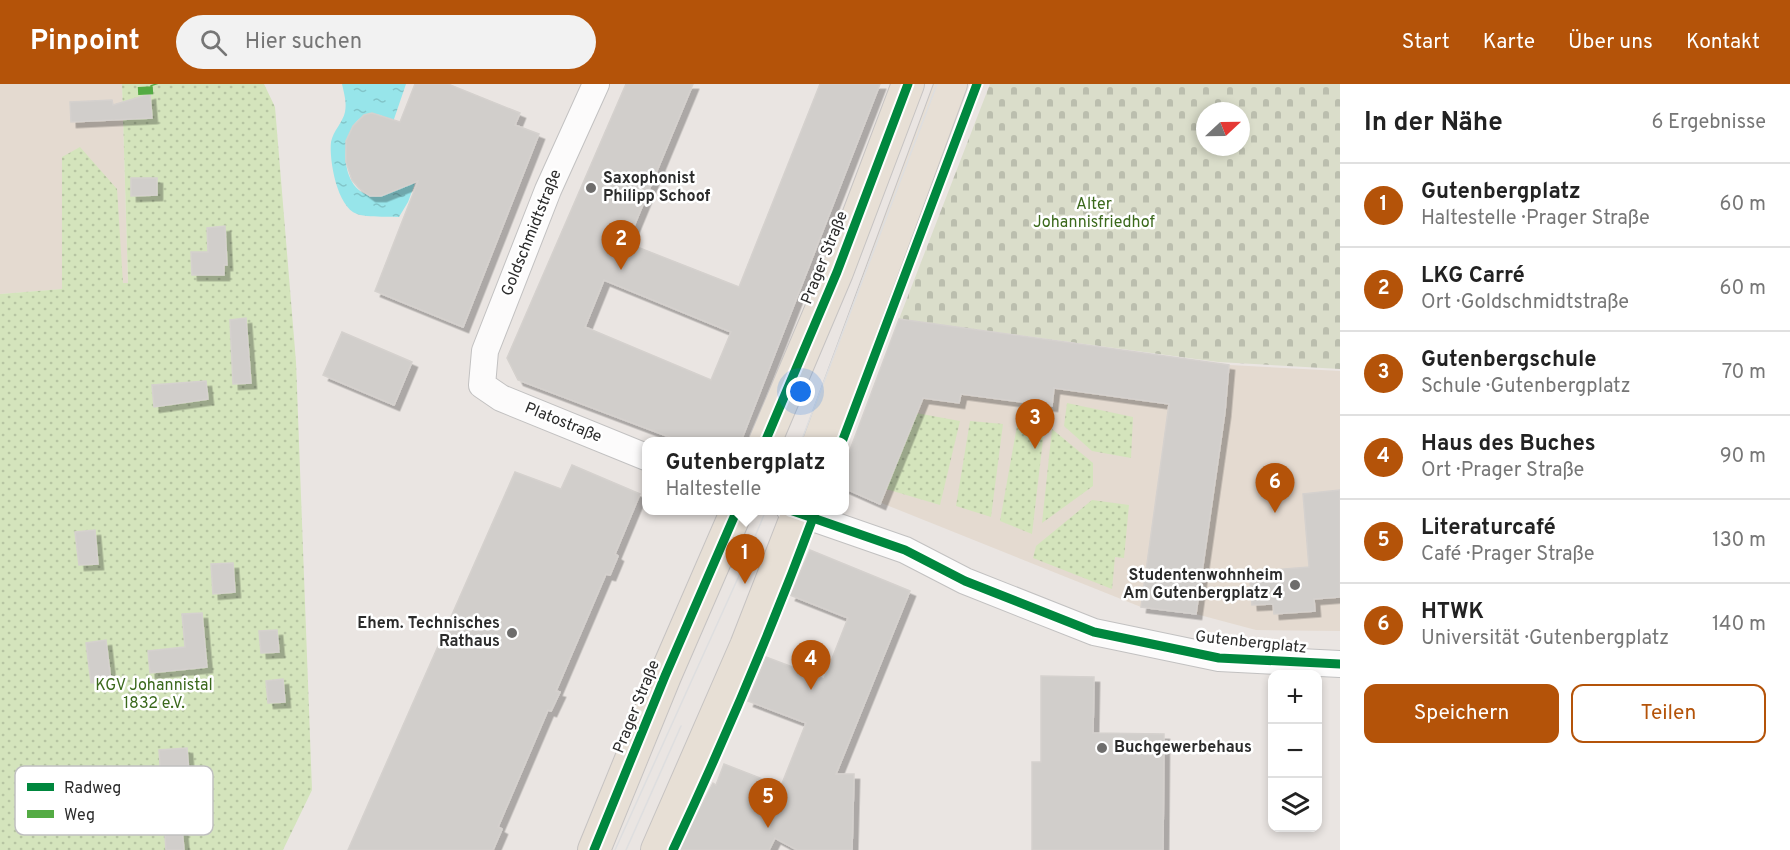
<!DOCTYPE html>
<html lang="de">
<meta charset="utf-8">
<style>
:root{--surface:#fff;--page:#f2f2f2;--text:#222;--muted:#767676;--line:#e0e0e0;--accent:#b45309}
body{margin:0;font-family:Overpass,sans-serif;background:var(--page);color:var(--text)}
.controls{position:absolute;right:18px;bottom:18px;display:grid;overflow:hidden;border-radius:12px;box-shadow:0 3px 9px #0003}
.controls button{width:54px;height:54px;display:grid;place-items:center;padding:0;border:0;border-bottom:2px solid var(--line);background:var(--surface);color:var(--text);font:30px sans-serif}
.compass{position:absolute;left:1196px;top:18px;width:54px;height:54px;border-radius:50%;background:var(--surface);box-shadow:0 3px 9px #0003;rotate:68deg}
.you{position:absolute;left:801px;top:308px;width:21px;height:21px;margin:-15px;border:4px solid #fff;border-radius:50%;background:#1a73e8;box-shadow:0 0 0 9px #1a73e833}
.badge{display:grid;place-items:center;width:39px;height:39px;border-radius:50%;background:var(--accent);color:#fff;font-size:20px;font-weight:700}
.pin{position:absolute;translate:-50% -50px;filter:drop-shadow(0 2px 3px #0008)}
.pin::after{content:'';position:absolute;top:32px;width:21px;height:18px;background:inherit;clip-path:polygon(0 0,100% 0,50% 100%)}
.popup{position:absolute;left:642px;top:353px;width:207px;height:78px;box-sizing:border-box;display:grid;place-content:center;border-radius:12px;background:var(--surface);filter:drop-shadow(0 2px 4px #0005);font-size:20px;white-space:nowrap;color:var(--muted)}
.popup b{font-size:22px;color:var(--text)}
.popup::after{content:'';position:absolute;left:50%;top:100%;margin-left:-12px;border:12px solid transparent;border-top-color:var(--surface)}
.list{margin:0;padding:0;list-style:none}
h2{display:flex;justify-content:space-between;align-items:center;height:78px;margin:0;padding:0 24px;font-size:26px}
h2 small{font-size:20px;font-weight:400;color:var(--muted)}
.list li{display:grid;grid-template-columns:39px 1fr auto;gap:18px;align-items:center;box-sizing:border-box;height:84px;padding:0 24px;border-top:2px solid var(--line)}
.list b{display:block;font-size:22px;white-space:nowrap}
.list p{margin:0;font-size:20px;white-space:nowrap;color:var(--muted)}
.list em{font-size:20px;font-style:normal;color:var(--muted)}
.actions{display:flex;gap:12px;padding:18px 24px}
.actions a{flex:1;padding:14px 0;border:2px solid var(--accent);border-radius:12px;text-align:center;font-size:21px;color:var(--accent)}
.actions .main{background:var(--accent);color:#fff}
.icon{flex:none;width:33px;height:33px;fill:none;stroke:currentColor;stroke-width:2;stroke-linecap:round;stroke-linejoin:round}
.map{position:relative;flex:none;width:1340px;height:766px;overflow:hidden}
header{display:flex;align-items:center;gap:36px;box-sizing:border-box;height:84px;padding:0 30px;background:var(--accent);color:#fff}
header strong{font-size:28px}
nav{display:flex;gap:33px;margin-inline-start:auto;font-size:21px}
.search{width:420px;height:54px;background:var(--page);display:flex;align-items:center;gap:15px;box-sizing:border-box;padding:0 21px;border-radius:33px;color:var(--muted);font-size:22px}
main{display:flex}
aside{flex:1;background:var(--surface)}
.map>svg:first-child{display:block}
.education{fill:#e4dad0}
.grass{fill:url(#grass-dots)}
.cemetery{fill:url(#cemetery-stones);fill-rule:evenodd}
.water{fill:url(#water-ripples)}
.building{fill:#d1cecb;stroke:#d5d1ce;stroke-width:1.5;fill-rule:evenodd;filter:url(#shadow)}
.lines{fill:none;stroke-linecap:round;stroke-linejoin:round}
.minor-casing{stroke:#c2c1c1;stroke-width:28}
.major-casing{stroke:#c6c3c2;stroke-width:34}
.minor{stroke:#fcfbfb;stroke-width:26}
.major{stroke:#e7dfd5;stroke-width:32}
.tram{stroke:#dededf;stroke-width:1.5}
.quiet{stroke:#54ab44;stroke-width:8;stroke-dasharray:15 8;stroke-linecap:butt}
.cycleway-casing{stroke:#fff;stroke-width:13}
.cycleway{stroke:#00873e;stroke-width:9}
.poi-dot{fill:#6e6d6c;stroke:#fff;stroke-width:2}
.labels{text-anchor:middle;dominant-baseline:central;stroke-width:5;stroke-linejoin:round;paint-order:stroke}
.poi-label{font-size:16px;font-weight:bold;fill:#2c2c2c;stroke:#fff;text-anchor:start}
.park-label{font-size:16px;fill:#3b691c;stroke:#fff}
.street-label{font-size:16px;fill:#2c2c2c;stroke:#fff}
.key{fill:#fff;stroke:#c0c0c0;stroke-width:1.5}
.key-label{font-size:16px;fill:#2c2c2c}
</style>
<header>
<strong>Pinpoint</strong>
<div class="search"><svg class="icon" aria-label="search" viewBox="0 0 24 24"><circle cx="10" cy="10" r="6"/><path d="M15 15l6 6"/></svg>Hier suchen</div>
<nav><a>Start</a><a>Karte</a><a>Über uns</a><a>Kontakt</a></nav>
</header>
<main>
<div class="map">
<svg width="1340" height="766" viewBox="0 0 1340 766">
<defs>
<pattern id="grass-dots" width="8" height="8" patternUnits="userSpaceOnUse" patternTransform="scale(1.5)"><rect width="8" height="8" fill="#d4e4bc"/><path d="M2 2h.1M6 6h.1" fill="none" stroke="#b6c4a2" stroke-width="1.8" stroke-linecap="round"/></pattern>
<pattern id="cemetery-stones" width="16" height="16" patternUnits="userSpaceOnUse" patternTransform="scale(1.5)"><rect width="16" height="16" fill="#daddca"/><path d="M2 7V4a2 2 0 0 1 4 0v3zM10 15v-3a2 2 0 0 1 4 0v3z" fill="#bbbeae"/></pattern>
<pattern id="water-ripples" width="26" height="14" patternUnits="userSpaceOnUse" patternTransform="scale(1.5)"><rect width="26" height="14" fill="#97e5ea"/><path d="M2 4q2-2 4 0t4 0M15 11q2-2 4 0t4 0" fill="none" stroke="#82c5c9"/></pattern>
<filter id="shadow"><feDropShadow dx="5.5" dy="5.5" stdDeviation="0" flood-color="#0004"/></filter>
</defs>
<rect width="100%" height="100%" fill="#eae5e2"/>
<g class="education">
<polygon points="0,0 122,0 128,200 0,210"/>
<polygon points="899,235 1229,281 1340,287 1340,547 1256,546 1196,530 1141,523 844,404 844,382"/>
</g>
<g class="grass">
<polygon points="122,0 264,0 275,23 296,278 312,706 283,766 0,766 0,210 62,205 62,73 80,63 117,105 123,199 128,199"/>
<polygon points="1067,319 1133,333 1131,374 1092,367 1064,342"/>
<polygon points="916,329 960,337 940,421 886,405"/>
<polygon points="970,337 1003,340 991,433 956,422"/>
<polygon points="1017,342 1044,347 1032,450 1000,437"/>
<polygon points="1052,345 1093,379 1093,402 1042,439"/>
<polygon points="1092,416 1129,421 1124,474 1115,473 1112,505 1033,474 1036,462"/>
</g>
<path class="cemetery" d="M990 0H1340V285L1218 278 899 235ZM1205 27H1241V63H1205Z"/>
<path class="water" d="M342 0H406L393 38C342 0 327 108 374 112 387 114 405 100 417 94L408 118 399 133C386 132 369 134 357 130 337 123 329 76 331 58 333 47 343 38 345 28 347 19 344 9 342 0Z"/>
<g class="building">
<polygon points="415,0 448,0 520,29 515,41 539,50 463,243 375,207 418,97 381,112 370,112 359,104 352,96 346,78 346,57 353,42 364,31 372,29 400,38"/>
<path d="M626 0H693L627 159 739 203 820 0H880L741 357H680L518 296 507 274ZM604 196 731 248 711 296 585 243Z"/>
<polygon points="150,10 152,34 71,38 70,18 112,16 113,21"/>
<polygon points="131,94 157,94 157,111 131,112"/>
<polygon points="225,142 227,181 224,181 224,191 192,191 191,168 208,168 207,144"/>
<polygon points="246,234 251,299 233,300 230,236"/>
<polygon points="899,235 1229,281 1225,328 1196,530 1141,523 1169,320 1054,304 1052,322 961,310 959,319 923,314 880,420 844,404 844,382"/>
<polygon points="342,248 412,278 394,321 323,291"/>
<polygon points="206,297 208,315 154,323 152,301"/>
<polygon points="572,381 640,410 615,470 618,472 610,491 606,490 556,607 560,608 551,627 548,626 498,743 502,745 493,766 348,766 515,388 561,405"/>
<polygon points="1340,406 1340,513 1314,515 1315,527 1274,530 1273,520 1252,521 1249,488 1309,483 1303,410"/>
<polygon points="95,446 98,480 79,481 75,448"/>
<polygon points="810,466 910,507 836,690 854,690 852,766 797,766 775,754 769,766 678,766 713,699 716,701 724,680 781,702 806,639 748,617 766,573 824,595 848,534 790,511"/>
<polygon points="233,479 235,508 213,510 211,480"/>
<polygon points="202,529 207,583 150,589 148,567 185,563 182,530"/>
<polygon points="277,546 279,568 261,569 259,547"/>
<polygon points="106,556 111,597 91,599 86,559"/>
<polygon points="1041,592 1094,593 1093,649 1164,650 1163,766 1032,766 1032,678 1041,678"/>
<polygon points="283,595 285,618 268,619 266,597"/>
<polygon points="187,664 189,688 177,689 184,766 166,766 159,666"/>
</g>
<g class="lines">
<defs>
<g id="minor">
<polyline points="596,0 548,106 485,267 482,301 501,314 646,373"/>
<polyline points="790,426 905,466 965,497 1094,548 1219,574 1340,580"/>
</g>
<g id="major">
<polyline points="765,358 837,188 908,0"/>
<polyline points="819,358 951,0"/>
<polyline points="594,766 665,592 737,426"/>
<polyline points="657,766 746,562 799,426"/>
</g>
</defs>
<use href="#minor" class="minor-casing"/>
<use href="#major" class="major-casing"/>
<use href="#minor" class="minor"/>
<use href="#major" class="major"/>
<g class="tram">
<polyline points="801,358 937,0"/>
<polyline points="615,766 738,494 766,426"/>
<polyline points="626,766 681,642"/>
</g>
<polyline class="quiet" points="138,7 156,6 154,0"/>
<defs>
<g id="cycleway">
<polyline points="765,358 837,188 908,0"/>
<polyline points="842,358 977,0"/>
<polyline points="790,426 905,466 965,497 1094,548 1219,574 1340,580"/>
<polyline points="594,766 665,592 737,426"/>
<path d="M673 766C725 655 773 542 816 426"/>
</g>
</defs>
<use href="#cycleway" class="cycleway-casing"/>
<use href="#cycleway" class="cycleway"/>
</g>
<g class="poi-dot">
<circle cx="591" cy="104" r="6"/>
<circle cx="1295" cy="501" r="6"/>
<circle cx="512" cy="549" r="6"/>
<circle cx="1102" cy="664" r="6"/>
</g>
<g class="labels">
<g class="poi-label">
<text x="603" y="95">Saxophonist<tspan x="603" dy="18">Philipp Schoof</tspan></text>
<text x="1283" y="492" text-anchor="end">Studentenwohnheim<tspan x="1283" dy="18">Am Gutenbergplatz 4</tspan></text>
<text x="500" y="540" text-anchor="end">Ehem. Technisches<tspan x="500" dy="18">Rathaus</tspan></text>
<text x="1114" y="664">Buchgewerbehaus</text>
</g>
<g class="park-label">
<text x="1094" y="121">Alter<tspan x="1094" dy="18">Johannisfriedhof</tspan></text>
<text x="154" y="602">KGV Johannistal<tspan x="154" dy="18">1832 e.V.</tspan></text>
</g>
<g class="street-label">
<text transform="translate(532 149) rotate(-68)">Goldschmidtstraße</text>
<text transform="translate(825 174) rotate(-68)">Prager Straße</text>
<text transform="translate(563 339) rotate(22)">Platostraße</text>
<text transform="translate(1251 559) rotate(6)">Gutenbergplatz</text>
<text transform="translate(637 623) rotate(-68)">Prager Straße</text>
</g>
</g>
<rect x="15" y="682" width="198" height="69" rx="9" class="key"/>
<rect x="27" y="699" width="27" height="8" fill="#00873e"/>
<rect x="27" y="726" width="27" height="8" fill="#54ab44"/>
<g class="key-label">
<text x="64" y="709">Radweg</text>
<text x="64" y="736">Weg</text>
</g>
</svg>
<div class="controls">
<button>+</button>
<button>−</button>
<button><svg class="icon" aria-label="layers" viewBox="0 0 24 24"><path d="M12 4l9 5-9 5-9-5zM3 14l9 5 9-5"/></svg></button>
</div>
<svg class="compass" viewBox="-18 -18 36 36"><path d="M0-13l5 13h-10z" fill="#e53935"/><path d="M0 13l5-13h-10z" fill="#767676"/></svg>
<div class="you"></div>
<div class="pin badge" style="left:745px;top:500px">1</div>
<div class="popup"><b>Gutenbergplatz</b>Haltestelle</div>
<div class="pin badge" style="left:621px;top:186px">2</div>
<div class="pin badge" style="left:1035px;top:365px">3</div>
<div class="pin badge" style="left:811px;top:606px">4</div>
<div class="pin badge" style="left:768px;top:744px">5</div>
<div class="pin badge" style="left:1275px;top:429px">6</div>
</div>
<aside>
<h2>In der Nähe<small>6 Ergebnisse</small></h2>
<ul class="list">
<li><span class="badge">1</span><div><b>Gutenbergplatz</b><p>Haltestelle · Prager Straße</p></div><em>60 m</em></li>
<li><span class="badge">2</span><div><b>LKG Carré</b><p>Ort · Goldschmidtstraße</p></div><em>60 m</em></li>
<li><span class="badge">3</span><div><b>Gutenbergschule</b><p>Schule · Gutenbergplatz</p></div><em>70 m</em></li>
<li><span class="badge">4</span><div><b>Haus des Buches</b><p>Ort · Prager Straße</p></div><em>90 m</em></li>
<li><span class="badge">5</span><div><b>Literaturcafé</b><p>Café · Prager Straße</p></div><em>130 m</em></li>
<li><span class="badge">6</span><div><b>HTWK</b><p>Universität · Gutenbergplatz</p></div><em>140 m</em></li>
</ul>
<div class="actions"><a class="main">Speichern</a><a>Teilen</a></div>
</aside>
</main>
